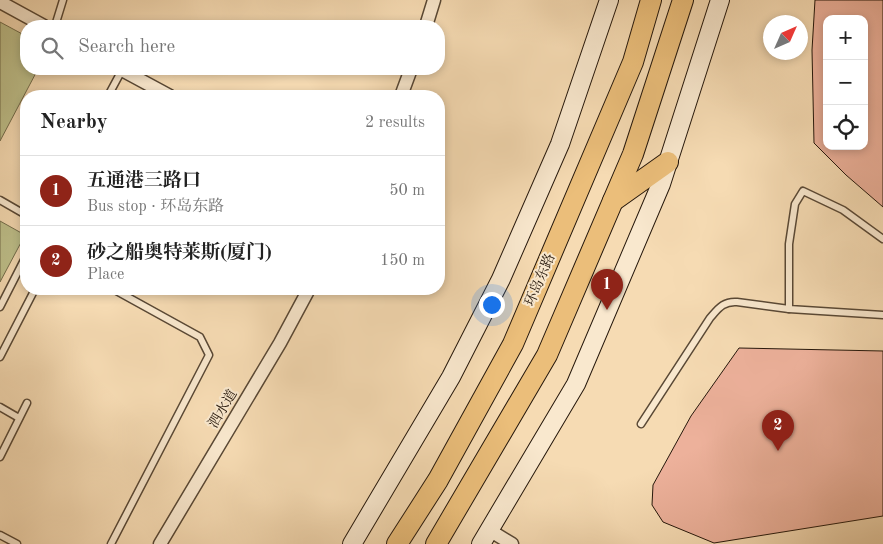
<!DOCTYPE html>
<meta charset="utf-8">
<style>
:root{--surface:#fff;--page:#f6f6f6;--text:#222;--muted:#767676;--line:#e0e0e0;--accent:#8f2418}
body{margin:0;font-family:"Old Standard TT","Noto Serif SC",serif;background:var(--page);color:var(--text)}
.controls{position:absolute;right:15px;top:15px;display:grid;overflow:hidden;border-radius:10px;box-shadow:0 2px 8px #0003}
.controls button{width:45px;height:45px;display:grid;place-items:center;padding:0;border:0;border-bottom:1px solid var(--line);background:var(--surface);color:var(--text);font:25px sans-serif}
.compass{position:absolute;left:763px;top:15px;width:45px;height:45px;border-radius:50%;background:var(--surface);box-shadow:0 2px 8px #0003;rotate:45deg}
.you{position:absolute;left:491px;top:304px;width:18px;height:18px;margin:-12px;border:4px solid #fff;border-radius:50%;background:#1a73e8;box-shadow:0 0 0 8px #1a73e833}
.badge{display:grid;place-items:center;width:32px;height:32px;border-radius:50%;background:var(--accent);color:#fff;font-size:16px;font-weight:700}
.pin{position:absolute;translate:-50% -41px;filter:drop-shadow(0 1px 2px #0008)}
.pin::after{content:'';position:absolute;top:26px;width:18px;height:15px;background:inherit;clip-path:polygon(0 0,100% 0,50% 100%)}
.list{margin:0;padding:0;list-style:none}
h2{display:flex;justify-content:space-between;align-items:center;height:65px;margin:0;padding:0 20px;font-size:21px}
h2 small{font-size:16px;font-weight:400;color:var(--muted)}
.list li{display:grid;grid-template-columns:32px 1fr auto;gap:15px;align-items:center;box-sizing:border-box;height:70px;padding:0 20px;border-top:1px solid var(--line)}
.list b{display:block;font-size:19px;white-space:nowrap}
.list p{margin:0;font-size:16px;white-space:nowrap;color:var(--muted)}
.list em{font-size:16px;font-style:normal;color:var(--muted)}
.icon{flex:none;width:28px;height:28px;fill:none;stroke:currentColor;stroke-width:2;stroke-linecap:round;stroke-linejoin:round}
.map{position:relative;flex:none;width:883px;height:544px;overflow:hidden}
.search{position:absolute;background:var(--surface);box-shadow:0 2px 8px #0003;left:20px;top:20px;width:425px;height:55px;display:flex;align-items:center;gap:12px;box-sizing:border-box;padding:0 18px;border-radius:20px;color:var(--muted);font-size:19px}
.panel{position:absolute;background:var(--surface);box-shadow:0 2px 8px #0003;left:20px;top:90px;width:425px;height:205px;border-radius:20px}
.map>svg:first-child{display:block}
.green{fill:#bec08b;stroke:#726c4b}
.building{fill:#edb19b;stroke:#25170b;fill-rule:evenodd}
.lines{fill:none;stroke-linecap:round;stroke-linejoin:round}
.lane-casing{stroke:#594835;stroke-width:9}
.street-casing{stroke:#594835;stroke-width:15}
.secondary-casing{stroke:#25170b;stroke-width:20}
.primary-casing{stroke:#25170b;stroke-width:22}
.lane{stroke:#f9e8ce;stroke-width:6}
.street{stroke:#f9e8ce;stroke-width:12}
.secondary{stroke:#f9e8ce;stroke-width:18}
.primary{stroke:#ebbe7a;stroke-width:20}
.labels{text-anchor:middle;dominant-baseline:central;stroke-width:4;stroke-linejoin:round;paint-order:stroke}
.street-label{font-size:14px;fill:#25170b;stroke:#f9e8ce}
</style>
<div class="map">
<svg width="883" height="544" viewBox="0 0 883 544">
<rect width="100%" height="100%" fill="#f6dbb3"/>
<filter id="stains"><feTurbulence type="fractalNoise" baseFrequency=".004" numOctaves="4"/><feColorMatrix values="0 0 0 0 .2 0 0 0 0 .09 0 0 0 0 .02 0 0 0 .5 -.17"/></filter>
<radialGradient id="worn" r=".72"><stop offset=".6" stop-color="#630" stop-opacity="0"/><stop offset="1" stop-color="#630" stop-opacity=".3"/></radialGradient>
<g class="green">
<polygon points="0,22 26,36 26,69 38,69 0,141"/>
<polygon points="0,221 25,235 0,282"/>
</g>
<g class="building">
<path d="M815 0H883V207L846 175 814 143 812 50ZM827 19H864V146H827Z"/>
<polygon points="739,348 883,351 883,516 714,543 663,522 652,505 653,485 691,416"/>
</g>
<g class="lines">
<defs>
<g id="lane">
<polyline points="55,26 63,0"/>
<polyline points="108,96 122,70"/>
<polyline points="0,200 26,215"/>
<polyline points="883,239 843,210 803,191 795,204 789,244 789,309 883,315"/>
<polyline points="0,307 26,256"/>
<polyline points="0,357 35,289"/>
<polyline points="0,407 19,418"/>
<path d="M641 424 710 318C718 309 723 301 737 302L789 309"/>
<polyline points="0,457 27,403"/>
<polyline points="0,535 17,544"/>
<polyline points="111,544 209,355 200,337 113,289"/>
</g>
<g id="street">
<polyline points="0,2 44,26"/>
<polyline points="426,26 434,0"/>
<polyline points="120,69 170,96"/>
<polyline points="401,96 411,69"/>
<polyline points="489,530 512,544"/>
<polyline points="160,544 280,343 309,289"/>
</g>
<g id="secondary">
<polyline points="352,544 451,377 501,279 560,144 609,0"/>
<polyline points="481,544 576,384 661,184 720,0"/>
</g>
<g id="primary">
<polyline points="613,201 668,162"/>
<polyline points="397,544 438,480 513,344 633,62 651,0"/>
<polyline points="436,544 547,355 633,154 683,0"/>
</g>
</defs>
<use href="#lane" class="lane-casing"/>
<use href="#street" class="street-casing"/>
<use href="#secondary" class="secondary-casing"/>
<use href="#primary" class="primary-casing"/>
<use href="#lane" class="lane"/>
<use href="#street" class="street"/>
<use href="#secondary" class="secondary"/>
<use href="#primary" class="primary"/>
</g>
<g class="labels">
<g class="street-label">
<text transform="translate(540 280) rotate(-67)">环岛东路</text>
<text transform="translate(223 409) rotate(-59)">泗水道</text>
</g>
</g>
<rect width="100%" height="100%" filter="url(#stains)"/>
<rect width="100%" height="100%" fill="url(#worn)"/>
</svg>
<div class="controls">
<button>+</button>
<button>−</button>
<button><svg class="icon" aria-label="locate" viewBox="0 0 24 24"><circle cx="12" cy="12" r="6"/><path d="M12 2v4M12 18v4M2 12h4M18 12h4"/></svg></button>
</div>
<svg class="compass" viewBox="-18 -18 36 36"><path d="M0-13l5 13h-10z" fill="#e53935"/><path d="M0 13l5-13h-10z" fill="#767676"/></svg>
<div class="you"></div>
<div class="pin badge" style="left:607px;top:310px">1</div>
<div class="pin badge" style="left:778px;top:451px">2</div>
<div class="search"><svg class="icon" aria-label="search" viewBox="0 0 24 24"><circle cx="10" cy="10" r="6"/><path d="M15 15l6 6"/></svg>Search here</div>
<section class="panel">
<h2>Nearby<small>2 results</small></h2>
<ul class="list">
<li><span class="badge">1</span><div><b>五通港三路口</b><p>Bus stop · 环岛东路</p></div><em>50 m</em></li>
<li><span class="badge">2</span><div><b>砂之船奥特莱斯(厦门)</b><p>Place</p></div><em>150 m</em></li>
</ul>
</section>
</div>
